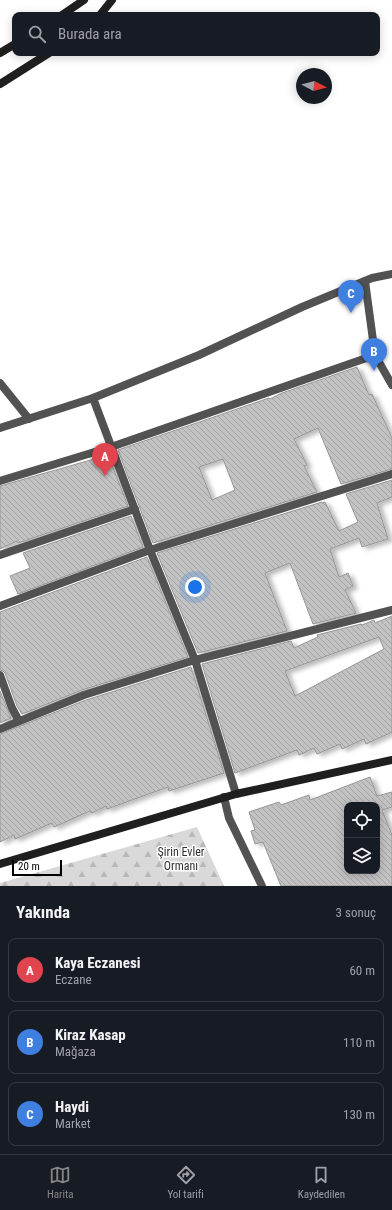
<!DOCTYPE html>
<html lang="tr">
<meta charset="utf-8">
<style>
:root{--surface:#171b24;--page:#20242c;--text:#f1f3f6;--muted:#9ea1a6;--line:#363941;--accent:#858687}
body{margin:0;font-family:"Roboto Condensed",sans-serif;background:var(--page);color:var(--text)}
.controls{position:absolute;right:12px;bottom:12px;display:grid;overflow:hidden;border-radius:8px;box-shadow:0 2px 10px #0003}
.controls button{width:36px;height:36px;display:grid;place-items:center;padding:0;border:0;border-bottom:1px solid var(--line);background:var(--surface);color:var(--text);font:20px sans-serif}
.compass{position:absolute;left:296px;top:68px;width:36px;height:36px;border-radius:50%;background:var(--surface);box-shadow:0 2px 10px #0003;rotate:97deg}
.scale{position:absolute;left:12px;bottom:10px;width:50px;box-sizing:border-box;padding-left:4px;border:2px solid #000;border-top:0;font-size:11px;line-height:14px;white-space:nowrap;color:#000;-webkit-text-stroke:3px #fff;paint-order:stroke}
.you{position:absolute;left:195px;top:587px;width:14px;height:14px;margin:-10px;border:3px solid #fff;border-radius:50%;background:#1a73e8;box-shadow:0 0 0 6px #1a73e833}
.badge{display:grid;place-items:center;width:26px;height:26px;border-radius:50%;background:var(--accent);color:#fff;font-size:13px;font-weight:700}
.pin{position:absolute;translate:-50% -33px;filter:drop-shadow(0 1px 2px #0008)}
.pin::after{content:'';position:absolute;top:21px;width:14px;height:12px;background:inherit;clip-path:polygon(0 0,100% 0,50% 100%)}
.list{margin:0;padding:0;list-style:none}
h2{display:flex;justify-content:space-between;align-items:center;height:52px;margin:0;padding:0 16px;font-size:17px}
h2 small{font-size:13px;font-weight:400;color:var(--muted)}
.list li{display:grid;grid-template-columns:26px 1fr auto;gap:12px;align-items:center;box-sizing:border-box;height:64px;margin:0 8px 8px;padding:0 8px;border:1px solid var(--line);border-radius:8px}
.list b{display:block;font-size:15px;white-space:nowrap}
.list p{margin:0;font-size:13px;white-space:nowrap;color:var(--muted)}
.list em{font-size:13px;font-style:normal;color:var(--muted)}
.icon{flex:none;width:22px;height:22px;fill:none;stroke:currentColor;stroke-width:2;stroke-linecap:round;stroke-linejoin:round}
.map{position:relative;flex:none;width:392px;height:886px;overflow:hidden}
.search{position:absolute;background:var(--surface);box-shadow:0 2px 10px #0003;left:12px;right:12px;top:12px;height:44px;display:flex;align-items:center;gap:10px;box-sizing:border-box;padding:0 14px;border-radius:8px;color:var(--muted);font-size:15px}
.sheet{height:268px;background:var(--surface)}
nav{display:flex;justify-content:space-around;align-items:center;box-sizing:border-box;height:56px;border-top:1px solid var(--line);background:var(--surface);font-size:11px;color:var(--muted)}
nav a{display:grid;justify-items:center;gap:2px}
nav .on{color:var(--accent)}
.map>svg:first-child{display:block}
.forest{fill:url(#forest-firs)}
.building{fill:url(#building-back-hatch);stroke:#969696;fill-rule:evenodd;filter:url(#shadow)}
.lines{fill:none;stroke-linecap:round;stroke-linejoin:round}
.street{stroke:#525252;stroke-width:8}
.secondary{stroke:#1f1f1f;stroke-width:8}
.labels{text-anchor:middle;dominant-baseline:central;stroke-width:3;stroke-linejoin:round;paint-order:stroke}
.park-label{font-size:12px;fill:#303030;stroke:#fff}
</style>
<div class="map">
<svg width="392" height="886" viewBox="0 0 392 886">
<defs>
<pattern id="forest-firs" width="22" height="20" patternUnits="userSpaceOnUse"><rect width="22" height="20" fill="#d9d9d9"/><path d="M5 1l3.5 6h-7zM16 11l3.5 6h-7z" fill="#b8b8b8"/></pattern>
<pattern id="building-back-hatch" width="6" height="6" patternUnits="userSpaceOnUse"><rect width="6" height="6" fill="#c2c2c2"/><path d="M-1 5l2 2M0 0l6 6M5-1l2 2" fill="none" stroke="#a5a5a5"/></pattern>
<filter id="shadow"><feDropShadow dx="4.5" dy="2.5" stdDeviation="2" flood-color="#0004"/></filter>
</defs>
<rect width="100%" height="100%" fill="#fff"/>
<polygon class="forest" points="197,827 224,886 0,886 0,883"/>
<g class="building">
<path d="M357 367 369 395 372 394 392 438V469L341 484 318 428 294 439 307 465 304 466 317 492 153 543 118 450 269 398 270 399 282 393ZM223 459 235 490 212 500 199 467Z"/>
<polygon points="108,455 128,506 18,543 17,541 0,549 0,486"/>
<polygon points="392,480 392,497 377,503 388,539 362,547 359,538 330,549 339,577 348,573 353,586 345,590 356,613 313,624 290,563 265,573 287,631 198,653 157,553 322,502 322,503 325,502 339,531 358,522 346,494"/>
<polygon points="131,516 143,547 18,594 10,576 30,568 23,553"/>
<polygon points="147,557 188,657 82,690 22,714 17,706 5,673 3,671 0,670 0,612"/>
<path d="M392 616V732L366 744 364 739 342 749 340 744 317 754 314 748 299 755 297 750 235 773 202 664 291 641 294 648 318 637 317 635 361 624 362 625 374 620 375 623ZM379 637 384 649 295 696 285 671Z"/>
<polygon points="191,667 224,773 169,791 168,787 107,809 106,806 92,813 90,811 54,827 52,823 15,839 14,835 0,842 0,734 86,700"/>
<polygon points="0,691 11,718 0,723"/>
<path d="M370 777 377 796 392 792V807L382 810 392 835V886H281L263 842 255 844 251 831 255 830 249 812 279 802 281 805 309 795 310 800ZM347 805H377V871H347Z"/>
</g>
<g class="lines">
<g class="street">
<polyline points="365,281 375,355 392,385"/>
<polyline points="0,383 29,419"/>
<polyline points="93,398 150,550 195,660 236,794"/>
<polyline points="0,428 93,398 199,355 302,307 372,278 392,274"/>
<polyline points="0,481 111,447 375,355"/>
<polyline points="0,555 135,509"/>
<polyline points="0,606 150,550 392,474"/>
<polyline points="0,675 12,708 19,721"/>
<polyline points="0,729 84,695 195,660 392,610"/>
<polyline points="224,797 229,818 262,886"/>
</g>
<g class="secondary">
<polyline points="62,15 84,0"/>
<polyline points="100,15 112,0"/>
<polyline points="0,53 15,44"/>
<polyline points="0,84 49,53"/>
<polyline points="0,864 236,794 392,760"/>
</g>
</g>
<g class="labels">
<g class="park-label">
<text x="181" y="852">Şirin Evler<tspan x="181" dy="14">Ormanı</tspan></text>
</g>
</g>
</svg>
<div class="controls">
<button><svg class="icon" aria-label="locate" viewBox="0 0 24 24"><circle cx="12" cy="12" r="6"/><path d="M12 2v4M12 18v4M2 12h4M18 12h4"/></svg></button>
<button><svg class="icon" aria-label="layers" viewBox="0 0 24 24"><path d="M12 4l9 5-9 5-9-5zM3 14l9 5 9-5"/></svg></button>
</div>
<svg class="compass" viewBox="-18 -18 36 36"><path d="M0-13l5 13h-10z" fill="#e53935"/><path d="M0 13l5-13h-10z" fill="#9ea1a6"/></svg>
<div class="scale">20 m</div>
<div class="you"></div>
<div class="pin badge" style="left:105px;top:476px;background:#e0444e">A</div>
<div class="pin badge" style="left:374px;top:371px;background:#3f7fe0">B</div>
<div class="pin badge" style="left:351px;top:313px;background:#3f7fe0">C</div>
<div class="search"><svg class="icon" aria-label="search" viewBox="0 0 24 24"><circle cx="10" cy="10" r="6"/><path d="M15 15l6 6"/></svg>Burada ara</div>
</div>
<section class="sheet">
<h2>Yakında<small>3 sonuç</small></h2>
<ul class="list">
<li><span class="badge" style="background:#e0444e">A</span><div><b>Kaya Eczanesi</b><p>Eczane</p></div><em>60 m</em></li>
<li><span class="badge" style="background:#3f7fe0">B</span><div><b>Kiraz Kasap</b><p>Mağaza</p></div><em>110 m</em></li>
<li><span class="badge" style="background:#3f7fe0">C</span><div><b>Haydi</b><p>Market</p></div><em>130 m</em></li>
</ul>
</section>
<nav>
<a class="on"><svg class="icon" aria-label="map" viewBox="0 0 24 24"><path d="M3 6l6-2 6 2 6-2v14l-6 2-6-2-6 2zM9 4v14M15 6v14"/></svg>Harita</a>
<a><svg class="icon" aria-label="directions" viewBox="0 0 24 24"><path d="M12 3l9 9-9 9-9-9zM9 14v-3h6M13 9l2 2-2 2"/></svg>Yol tarifi</a>
<a><svg class="icon" aria-label="saved" viewBox="0 0 24 24"><path d="M7 4h10v16l-5-4-5 4z"/></svg>Kaydedilen</a>
</nav>
